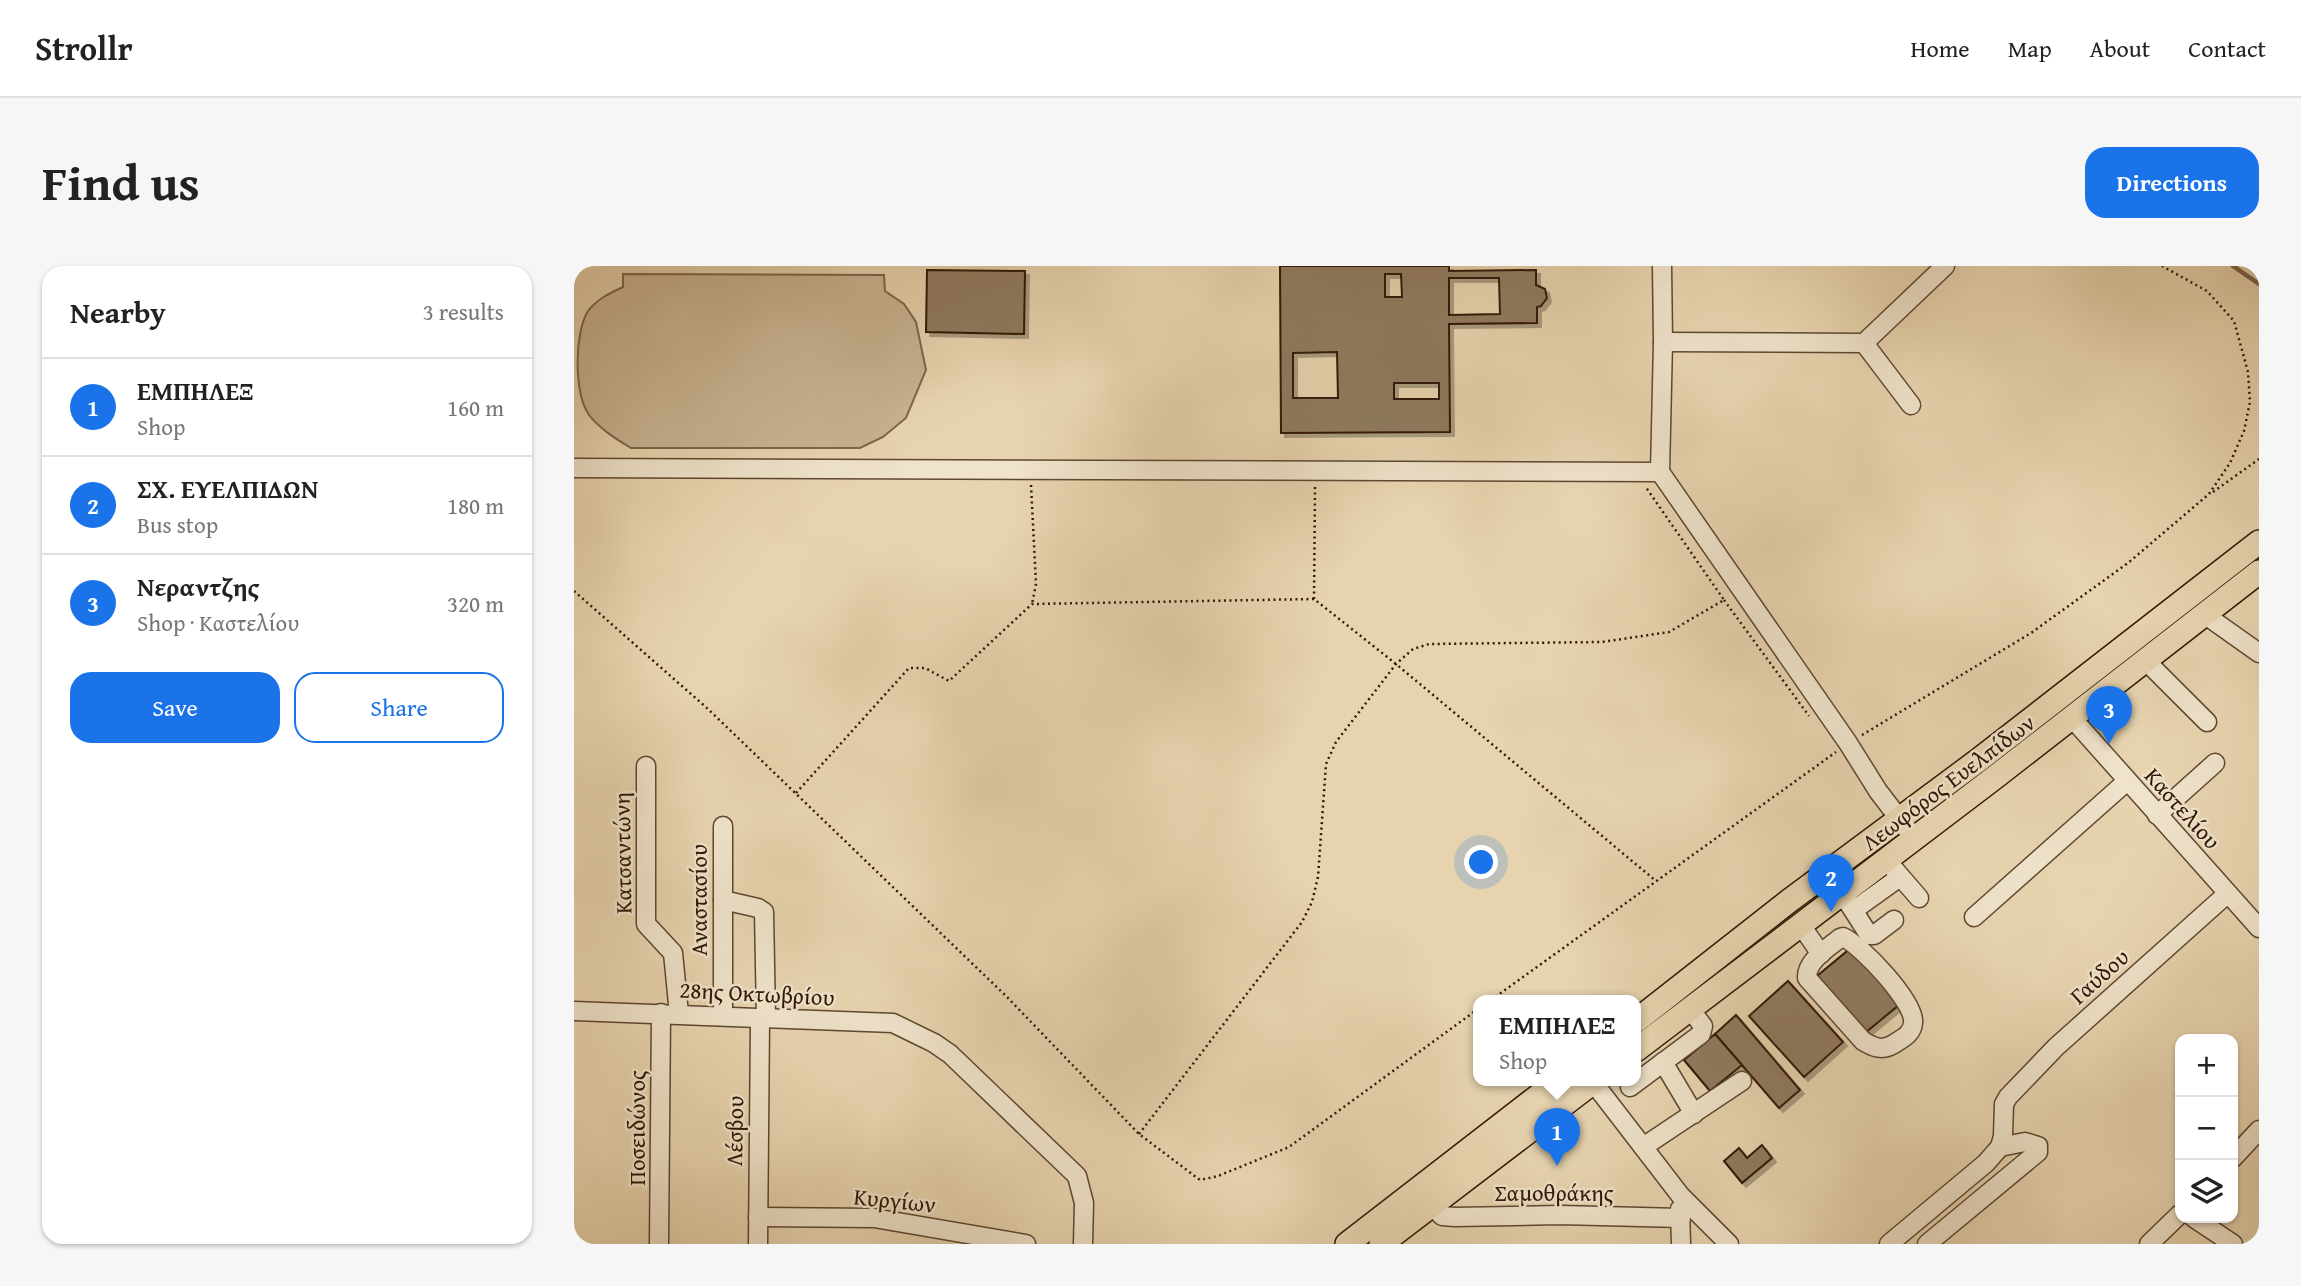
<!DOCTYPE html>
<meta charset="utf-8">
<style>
:root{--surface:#fff;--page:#f6f6f6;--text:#222;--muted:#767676;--line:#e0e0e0;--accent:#1a73e8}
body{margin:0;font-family:"Gentium Book Plus",serif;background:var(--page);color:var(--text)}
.controls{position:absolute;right:21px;bottom:21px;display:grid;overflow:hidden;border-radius:14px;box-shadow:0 2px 5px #0004}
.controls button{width:63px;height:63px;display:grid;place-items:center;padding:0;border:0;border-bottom:2px solid var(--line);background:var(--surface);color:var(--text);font:35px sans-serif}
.you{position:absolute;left:908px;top:597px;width:24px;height:24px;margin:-18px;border:5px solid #fff;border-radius:50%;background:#1a73e8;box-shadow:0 0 0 10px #1a73e833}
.badge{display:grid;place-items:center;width:46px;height:46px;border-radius:50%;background:var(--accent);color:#fff;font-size:23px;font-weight:700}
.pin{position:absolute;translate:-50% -58px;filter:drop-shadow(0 2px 4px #0008)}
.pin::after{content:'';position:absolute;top:37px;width:24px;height:21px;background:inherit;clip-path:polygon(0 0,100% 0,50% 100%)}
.popup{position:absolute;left:899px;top:729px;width:168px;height:91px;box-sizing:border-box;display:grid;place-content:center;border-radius:14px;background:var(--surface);filter:drop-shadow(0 2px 5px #0005);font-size:23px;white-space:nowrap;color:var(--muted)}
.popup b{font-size:26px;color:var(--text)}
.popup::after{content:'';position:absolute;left:50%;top:100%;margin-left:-14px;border:14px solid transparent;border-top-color:var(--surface)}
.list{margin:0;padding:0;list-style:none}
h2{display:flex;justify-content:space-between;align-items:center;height:91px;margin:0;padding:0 28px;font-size:30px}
h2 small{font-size:23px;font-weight:400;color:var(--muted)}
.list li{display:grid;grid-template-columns:46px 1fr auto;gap:21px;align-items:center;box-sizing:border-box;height:98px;padding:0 28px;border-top:2px solid var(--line)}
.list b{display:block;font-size:26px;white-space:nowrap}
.list p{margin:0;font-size:23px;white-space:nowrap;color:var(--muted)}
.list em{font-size:23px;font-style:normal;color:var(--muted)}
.actions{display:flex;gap:14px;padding:21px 28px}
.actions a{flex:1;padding:16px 0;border:2px solid var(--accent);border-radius:21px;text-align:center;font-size:24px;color:var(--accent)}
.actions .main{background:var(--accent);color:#fff}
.icon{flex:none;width:38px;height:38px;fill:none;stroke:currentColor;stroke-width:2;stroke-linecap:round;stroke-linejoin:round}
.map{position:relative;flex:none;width:1685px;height:978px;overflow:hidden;border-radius:21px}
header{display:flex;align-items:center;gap:42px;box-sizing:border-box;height:98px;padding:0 35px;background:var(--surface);border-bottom:2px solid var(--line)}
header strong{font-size:33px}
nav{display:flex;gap:38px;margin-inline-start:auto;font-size:24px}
.intro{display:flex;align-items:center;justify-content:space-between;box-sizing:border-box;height:168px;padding:0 42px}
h1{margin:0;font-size:49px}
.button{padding:18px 32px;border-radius:21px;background:var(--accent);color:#fff;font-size:24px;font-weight:700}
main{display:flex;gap:42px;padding:0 42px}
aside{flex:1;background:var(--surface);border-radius:21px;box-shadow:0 2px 5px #0004}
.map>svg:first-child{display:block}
.garden{fill:#c8b492;stroke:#7c664c;stroke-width:2}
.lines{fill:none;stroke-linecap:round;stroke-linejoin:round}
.stream{stroke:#79624a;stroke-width:4.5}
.building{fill:#8f7a5e;stroke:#301807;stroke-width:2;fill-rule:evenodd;filter:url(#shadow)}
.minor-casing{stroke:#5e4731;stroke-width:21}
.major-casing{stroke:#301807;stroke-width:26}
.path{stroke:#301807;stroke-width:2.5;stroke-dasharray:2 3.5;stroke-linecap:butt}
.minor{stroke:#efe3cb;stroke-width:18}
.major{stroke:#e7d4af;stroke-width:23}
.labels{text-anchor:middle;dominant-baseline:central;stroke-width:5;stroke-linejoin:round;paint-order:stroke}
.street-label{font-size:23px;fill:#301807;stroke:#efe3cb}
</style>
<header>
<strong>Strollr</strong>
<nav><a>Home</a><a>Map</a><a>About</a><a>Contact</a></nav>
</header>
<div class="intro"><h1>Find us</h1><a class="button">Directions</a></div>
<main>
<aside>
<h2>Nearby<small>3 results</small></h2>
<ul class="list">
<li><span class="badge">1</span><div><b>ΕΜΠΗΛΕΞ</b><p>Shop</p></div><em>160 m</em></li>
<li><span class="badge">2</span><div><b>ΣΧ. ΕΥΕΛΠΙΔΩΝ</b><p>Bus stop</p></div><em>180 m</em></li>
<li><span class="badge">3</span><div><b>Νεραντζης</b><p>Shop · Καστελίου</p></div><em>320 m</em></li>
</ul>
<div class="actions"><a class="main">Save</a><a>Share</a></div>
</aside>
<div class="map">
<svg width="1685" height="978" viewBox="0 0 1685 978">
<defs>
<filter id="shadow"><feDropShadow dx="4" dy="4" stdDeviation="0" flood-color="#0004"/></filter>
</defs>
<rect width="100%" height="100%" fill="#e7d4af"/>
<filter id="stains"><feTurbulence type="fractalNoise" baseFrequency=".00286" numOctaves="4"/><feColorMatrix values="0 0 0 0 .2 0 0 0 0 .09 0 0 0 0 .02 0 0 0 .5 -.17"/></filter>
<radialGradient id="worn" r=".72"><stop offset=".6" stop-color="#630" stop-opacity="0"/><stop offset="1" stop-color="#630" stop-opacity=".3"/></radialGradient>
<path class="garden" d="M49 8 310 9 311 25 330 38 342 56 352 104 332 152 309 171 286 182H57C42 173 26 163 15 149 0 127 0 67 14 45 23 33 36 27 49 21Z"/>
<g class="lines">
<polyline class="stream" points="1659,0 1685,18"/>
</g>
<g class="building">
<path d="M706 0H875V5L962 4V19L971 23 973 32 967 40 963 41V57L875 58 876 166 707 167ZM811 8H827L828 31H811ZM875 12H925L926 48 875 49ZM763 86 764 132H719V87ZM820 117H865V133H820Z"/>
<polygon points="353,4 451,5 450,68 352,66"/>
<polygon points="1278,681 1325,739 1291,767 1243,710"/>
<polygon points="1214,715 1269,776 1230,811 1175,750"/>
<polygon points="1162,749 1226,824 1205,842 1141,768"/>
<polygon points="1141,768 1168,799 1136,825 1110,794"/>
<polygon points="1188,879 1198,892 1168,917 1150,895 1165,882 1173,892"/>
</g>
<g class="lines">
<defs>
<g id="minor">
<polyline points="1089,76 1290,77 1371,0"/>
<polyline points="1290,77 1337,139"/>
<polyline points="0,202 1086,206 1274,477 1304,525 1340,572"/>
<polyline points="1086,206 1089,76 1088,0"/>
<polyline points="1630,348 1685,387"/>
<polyline points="1571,394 1633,456"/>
<polyline points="1498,452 1685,662"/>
<polyline points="72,500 72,658 99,687 105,748"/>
<polyline points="1583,549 1641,497"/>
<polyline points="149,560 149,750"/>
<polyline points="1320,603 1345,632"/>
<polyline points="1268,627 1295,669 1300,669 1320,654"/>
<polyline points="149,634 184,642 190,646 192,752"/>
<polyline points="1280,644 1326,611"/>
<polyline points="1400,651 1552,516"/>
<polyline points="1226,658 1247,688"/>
<path d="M1269 671C1287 679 1342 737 1339 757 1338 767 1331 771 1323 776 1310 785 1302 783 1289 775L1233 712C1232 695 1254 682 1266 672Z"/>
<polyline points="0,745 319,757 360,777 376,788 503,910 510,937 509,978"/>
<polyline points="1089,796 1120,848"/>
<polyline points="1019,816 1106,929 1155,978"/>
<polyline points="1056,821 1127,768 1129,760 1116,743"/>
<polyline points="1069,881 1168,815"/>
<polyline points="1659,892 1685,864"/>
<polyline points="858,939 868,950 881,951 986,949 1107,952"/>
<polyline points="1106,943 1107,978"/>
<polyline points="184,951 300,952 452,978"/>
<polyline points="1620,952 1659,978"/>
<polyline points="85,978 87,747"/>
<polyline points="184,978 186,753"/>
<polyline points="1315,978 1412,897 1426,881 1429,870 1430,838 1434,831 1482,781 1653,628"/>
<polyline points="1353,978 1464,886 1464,880 1451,876 1426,881"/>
<polyline points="1575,978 1606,948"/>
</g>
<g id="major">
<polyline points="1062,755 1215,635 1406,493 1685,276"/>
<polyline points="1062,784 1420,512 1685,306"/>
<polyline points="773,978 985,814"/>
<polyline points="807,978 1022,814"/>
</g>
</defs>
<use href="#minor" class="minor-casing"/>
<use href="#major" class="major-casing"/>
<g class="path">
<polyline points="457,219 462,318 458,338"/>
<polyline points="1639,226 1685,193"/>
<polyline points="0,325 134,443 432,730 565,868 626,914 644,910 715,881 904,743"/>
<polyline points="740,333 741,221"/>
<polyline points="1150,334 1235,450"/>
<polyline points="1288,469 1457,367 1554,297 1635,228 1656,197 1670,165 1676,136 1674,106 1660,55 1633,25 1588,0"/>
<polyline points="222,527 335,402 351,402 375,415 458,338 740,333 822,398 1082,615"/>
<polyline points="917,734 1262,486"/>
<polyline points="565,868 728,656 738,636 744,611 752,498 762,476 822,398 839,383 855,378 1028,376 1095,366 1150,334 1071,220"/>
</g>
<use href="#minor" class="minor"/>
<use href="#major" class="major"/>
</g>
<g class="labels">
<g class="street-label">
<text transform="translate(1374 516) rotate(-37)">Λεωφόρος Ευελπίδων</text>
<text transform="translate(1609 542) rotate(48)">Καστελίου</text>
<text transform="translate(48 587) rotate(-91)">Κατσαντώνη</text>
<text transform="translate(124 634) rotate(-90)">Αναστασίου</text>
<text transform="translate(1525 710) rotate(-42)">Γαύδου</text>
<text transform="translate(183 727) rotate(3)">28ης Οκτωβρίου</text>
<text transform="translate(62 862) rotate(-90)">Ποσειδώνος</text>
<text transform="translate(160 865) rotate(-89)">Λέσβου</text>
<text x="980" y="926">Σαμοθράκης</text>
<text transform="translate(321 934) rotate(6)">Κυργίων</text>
</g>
</g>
<rect width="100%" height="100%" filter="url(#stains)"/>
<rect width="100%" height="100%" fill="url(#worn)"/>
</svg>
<div class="controls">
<button>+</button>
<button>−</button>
<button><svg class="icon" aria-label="layers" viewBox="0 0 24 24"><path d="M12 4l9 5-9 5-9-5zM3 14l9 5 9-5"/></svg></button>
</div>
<div class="you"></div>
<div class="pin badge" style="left:983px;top:900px">1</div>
<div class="popup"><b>ΕΜΠΗΛΕΞ</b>Shop</div>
<div class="pin badge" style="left:1257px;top:646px">2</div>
<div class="pin badge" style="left:1535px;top:478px">3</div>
</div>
</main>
